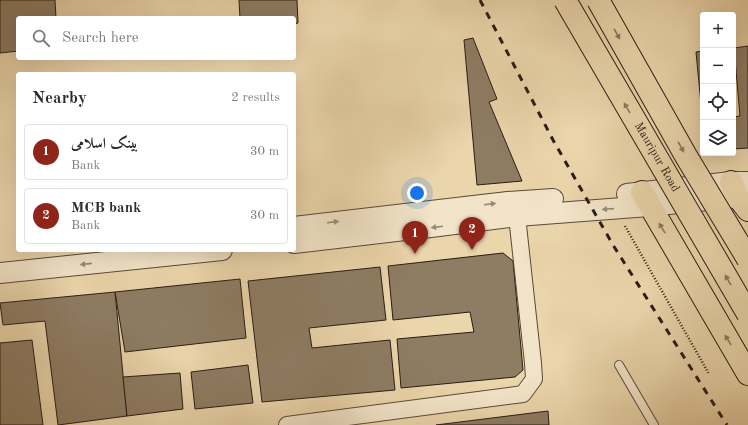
<!DOCTYPE html>
<meta charset="utf-8">
<style>
:root{--surface:#fff;--page:#f7f7f7;--text:#2b2b33;--muted:#7c7c81;--line:#e1e1e2;--accent:#8f2418}
body{margin:0;font-family:"Old Standard TT",Amiri,serif;background:var(--page);color:var(--text)}
.controls{position:absolute;right:12px;top:12px;display:grid;overflow:hidden;border-radius:4px;box-shadow:0 4px 16px #0002}
.controls button{width:36px;height:36px;display:grid;place-items:center;padding:0;border:0;border-bottom:1px solid var(--line);background:var(--surface);color:var(--text);font:20px sans-serif}
.you{position:absolute;left:417px;top:193px;width:14px;height:14px;margin:-10px;border:3px solid #fff;border-radius:50%;background:#1a73e8;box-shadow:0 0 0 6px #1a73e833}
.badge{display:grid;place-items:center;width:26px;height:26px;border-radius:50%;background:var(--accent);color:#fff;font-size:13px;font-weight:700}
.pin{position:absolute;translate:-50% -33px;filter:drop-shadow(0 1px 2px #0008)}
.pin::after{content:'';position:absolute;top:21px;width:14px;height:12px;background:inherit;clip-path:polygon(0 0,100% 0,50% 100%)}
.list{margin:0;padding:0;list-style:none}
h2{display:flex;justify-content:space-between;align-items:center;height:52px;margin:0;padding:0 16px;font-size:17px}
h2 small{font-size:13px;font-weight:400;color:var(--muted)}
.list li{display:grid;grid-template-columns:26px 1fr auto;gap:12px;align-items:center;box-sizing:border-box;height:56px;margin:0 8px 8px;padding:0 8px;border:1px solid var(--line);border-radius:4px}
.list b{display:block;font-size:15px;white-space:nowrap}
.list p{margin:0;font-size:13px;white-space:nowrap;color:var(--muted)}
.list em{font-size:13px;font-style:normal;color:var(--muted)}
.icon{flex:none;width:22px;height:22px;fill:none;stroke:currentColor;stroke-width:2;stroke-linecap:round;stroke-linejoin:round}
.map{position:relative;flex:none;width:748px;height:425px;overflow:hidden}
.search{position:absolute;background:var(--surface);box-shadow:0 4px 16px #0002;left:16px;top:16px;width:280px;height:44px;display:flex;align-items:center;gap:10px;box-sizing:border-box;padding:0 14px;border-radius:4px;color:var(--muted);font-size:15px}
.panel{position:absolute;background:var(--surface);box-shadow:0 4px 16px #0002;left:16px;top:72px;width:280px;height:180px;border-radius:4px}
.map>svg:first-child{display:block}
.building{fill:#8e7c63;stroke:#291c15}
.lines{fill:none;stroke-linecap:round;stroke-linejoin:round}
.service-casing{stroke:#5a4a3a;stroke-width:10}
.minor-casing{stroke:#5a4a3a;stroke-width:18}
.tertiary-casing{stroke:#5a4a3a;stroke-width:22}
.trunk-casing{stroke:#291c15;stroke-width:24}
.path{stroke:#291c15;stroke-width:2.5;stroke-dasharray:1 2;stroke-linecap:butt}
.service{stroke:#f2e4c8;stroke-width:8}
.minor{stroke:#f2e4c8;stroke-width:16}
.tertiary{stroke:#f2e4c8;stroke-width:20}
.trunk{stroke:#ebd5ab;stroke-width:22}
.rail{stroke:#291c15;stroke-width:3;stroke-dasharray:7 7;stroke-linecap:butt}
.trunk-bridge-casing{stroke:#291c15;stroke-width:24;stroke-linecap:butt}
.trunk-bridge{stroke:#ebd5ab;stroke-width:22}
.oneway{fill:#8a7860}
.oneway2{fill:#988a77}
.labels{text-anchor:middle;dominant-baseline:central;stroke-width:3;stroke-linejoin:round;paint-order:stroke}
.street-label{font-size:12px;fill:#291c15;stroke:#f2e4c8}
</style>
<div class="map">
<svg width="748" height="425" viewBox="0 0 748 425">
<rect width="100%" height="100%" fill="#ebd5ab"/>
<filter id="stains"><feTurbulence type="fractalNoise" baseFrequency=".005" numOctaves="4"/><feColorMatrix values="0 0 0 0 .2 0 0 0 0 .09 0 0 0 0 .02 0 0 0 .5 -.17"/></filter>
<radialGradient id="worn" r=".72"><stop offset=".6" stop-color="#630" stop-opacity="0"/><stop offset="1" stop-color="#630" stop-opacity=".3"/></radialGradient>
<g class="building">
<polygon points="0,0 55,0 56,18 18,18 18,51 0,53"/>
<polygon points="239,0 297,0 298,23 294,24 294,18 240,18"/>
<polygon points="473,38 497,99 489,102 522,181 477,185 464,40"/>
<polygon points="748,46 748,148 733,149 733,117 740,116 734,48"/>
<polygon points="703,51 703,104 701,104 696,52"/>
<polygon points="503,253 513,261 523,370 515,377 401,388 397,339 474,332 470,312 393,320 388,266"/>
<polygon points="380,267 386,320 309,328 312,348 390,340 395,390 262,402 248,281"/>
<polygon points="240,279 246,338 125,352 115,292"/>
<polygon points="115,292 127,416 58,425 45,321 3,325 0,303"/>
<polygon points="32,340 43,425 0,425 0,343"/>
<polygon points="248,365 253,403 195,409 191,372"/>
<polygon points="180,373 183,409 127,416 123,377"/>
<polygon points="548,411 549,425 436,425"/>
</g>
<g class="lines">
<defs>
<polyline id="service" points="619,365 654,425"/>
<polyline id="minor" points="287,425 523,394 534,379 533,363 517,216"/>
<g id="tertiary">
<polyline points="627,194 731,182 748,182"/>
<polyline points="294,227 508,202 553,199"/>
<polyline points="294,243 439,226 517,216 649,206 748,196"/>
<polyline points="0,273 222,250"/>
</g>
<g id="trunk">
<polyline points="731,182 738,197 748,210"/>
<polyline points="642,192 748,374"/>
</g>
</defs>
<use href="#service" class="service-casing"/>
<use href="#minor" class="minor-casing"/>
<use href="#tertiary" class="tertiary-casing"/>
<use href="#trunk" class="trunk-casing"/>
<polyline class="path" points="625,226 709,374"/>
<use href="#service" class="service"/>
<use href="#minor" class="minor"/>
<use href="#tertiary" class="tertiary"/>
<use href="#trunk" class="trunk"/>
<polyline class="rail" points="480,0 553,140 613,245 727,425"/>
<defs>
<g id="trunk-bridge">
<path id="s1" d="M565 0 748 314"/>
<polyline points="598,0 686,156 748,259"/>
</g>
</defs>
<use href="#trunk-bridge" class="trunk-bridge-casing"/>
<use href="#trunk-bridge" class="trunk-bridge"/>
</g>
<defs><path id="oneway-solid" d="M-6-.8H1V-3.2L6.5 0L1 3.2V.8H-6Z"/></defs>
<g class="oneway">
<use href="#oneway-solid" transform="translate(617 34) rotate(61)"/>
<use href="#oneway-solid" transform="translate(627 108) rotate(-120)"/>
<use href="#oneway-solid" transform="translate(681 147) rotate(61)"/>
<use href="#oneway-solid" transform="translate(662 228) rotate(-121)"/>
<use href="#oneway-solid" transform="translate(728 280) rotate(-120)"/>
<use href="#oneway-solid" transform="translate(728 340) rotate(-121)"/>
</g>
<g class="oneway2">
<use href="#oneway-solid" transform="translate(490 204) rotate(-7)"/>
<use href="#oneway-solid" transform="translate(608 209) rotate(176)"/>
<use href="#oneway-solid" transform="translate(333 222) rotate(-7)"/>
<use href="#oneway-solid" transform="translate(437 227) rotate(173)"/>
<use href="#oneway-solid" transform="translate(86 264) rotate(174)"/>
</g>
<g class="labels">
<g class="street-label">
<text stroke="none"><textPath href="#s1" startOffset="182">Mauripur Road</textPath></text>
</g>
</g>
<rect width="100%" height="100%" filter="url(#stains)"/>
<rect width="100%" height="100%" fill="url(#worn)"/>
</svg>
<div class="controls">
<button>+</button>
<button>−</button>
<button><svg class="icon" aria-label="locate" viewBox="0 0 24 24"><circle cx="12" cy="12" r="6"/><path d="M12 2v4M12 18v4M2 12h4M18 12h4"/></svg></button>
<button><svg class="icon" aria-label="layers" viewBox="0 0 24 24"><path d="M12 4l9 5-9 5-9-5zM3 14l9 5 9-5"/></svg></button>
</div>
<div class="you"></div>
<div class="pin badge" style="left:415px;top:254px">1</div>
<div class="pin badge" style="left:472px;top:250px">2</div>
<div class="search"><svg class="icon" aria-label="search" viewBox="0 0 24 24"><circle cx="10" cy="10" r="6"/><path d="M15 15l6 6"/></svg>Search here</div>
<section class="panel">
<h2>Nearby<small>2 results</small></h2>
<ul class="list">
<li><span class="badge">1</span><div><b>بینک اسلامی</b><p>Bank</p></div><em>30 m</em></li>
<li><span class="badge">2</span><div><b>MCB bank</b><p>Bank</p></div><em>30 m</em></li>
</ul>
</section>
</div>
